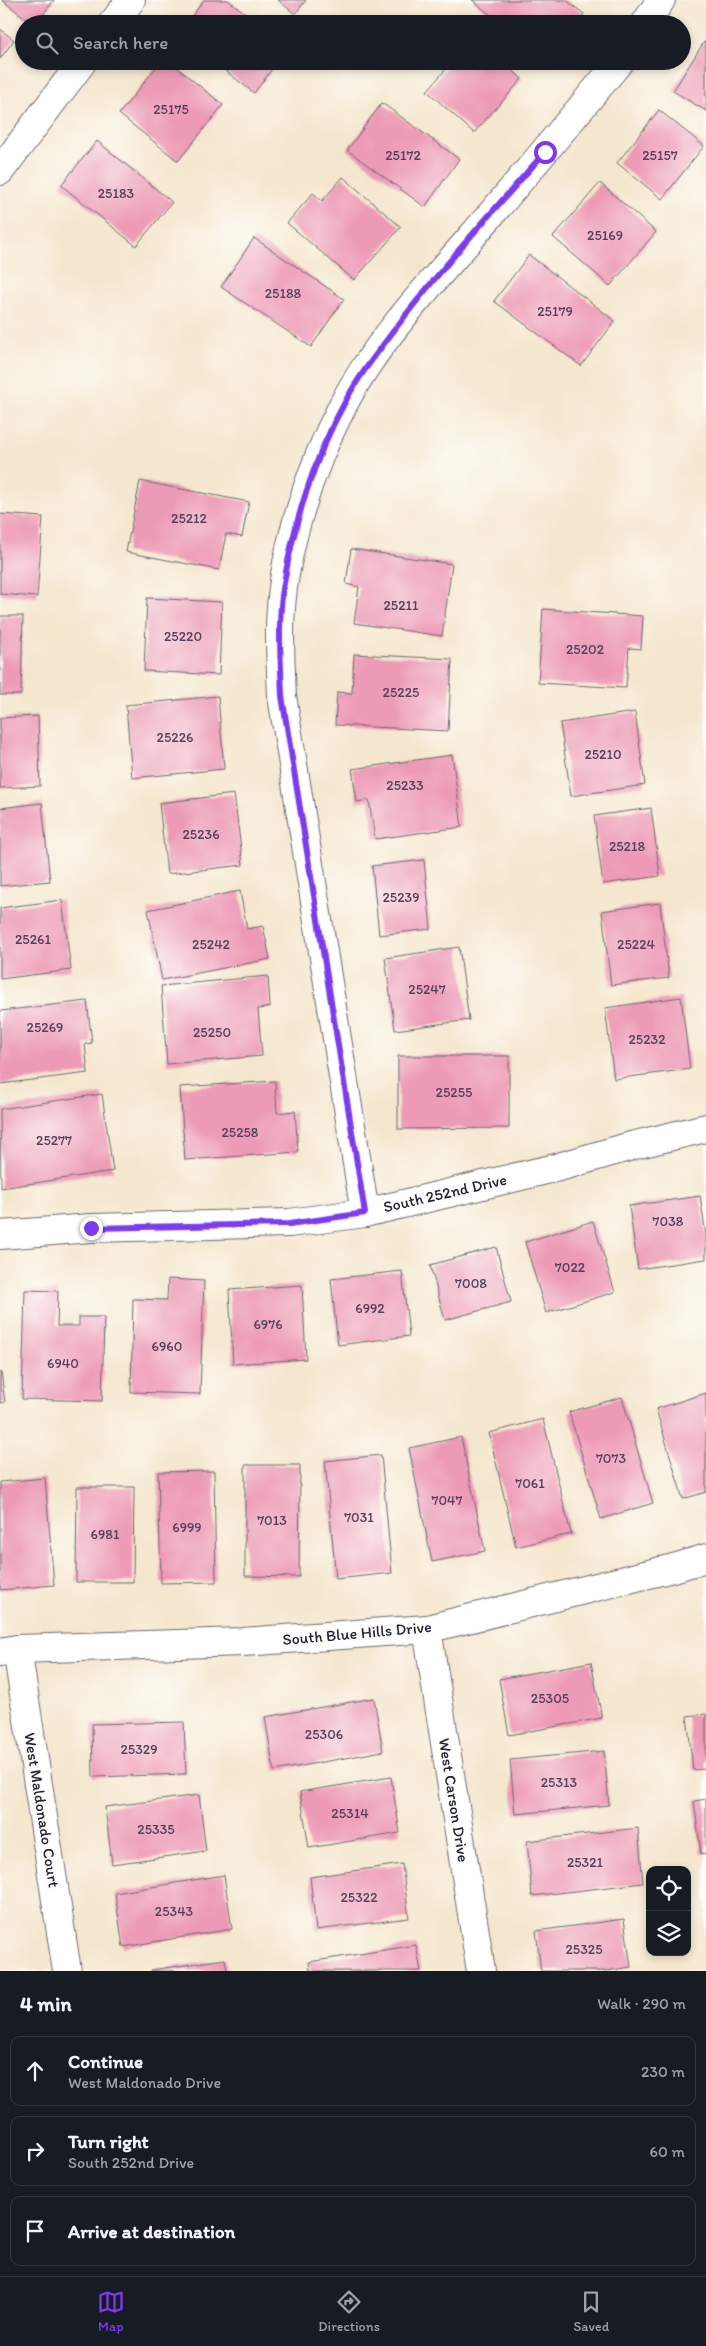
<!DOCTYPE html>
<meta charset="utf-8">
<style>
:root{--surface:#171b24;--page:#242831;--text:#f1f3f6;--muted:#9ea1a6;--line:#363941;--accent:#7c3aed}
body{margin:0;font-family:Itim,sans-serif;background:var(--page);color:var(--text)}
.controls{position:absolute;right:15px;bottom:15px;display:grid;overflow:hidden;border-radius:10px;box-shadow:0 2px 8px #0003}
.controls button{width:45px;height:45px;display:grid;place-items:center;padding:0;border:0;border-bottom:1px solid var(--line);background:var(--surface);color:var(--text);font:25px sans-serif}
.stop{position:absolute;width:15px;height:15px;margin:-11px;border:4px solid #7c3aed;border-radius:50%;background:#fff}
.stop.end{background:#7c3aed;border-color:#fff;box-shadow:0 1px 5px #0008}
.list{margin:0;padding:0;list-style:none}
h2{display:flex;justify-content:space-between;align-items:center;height:65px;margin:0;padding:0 20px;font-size:21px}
h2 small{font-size:16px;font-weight:400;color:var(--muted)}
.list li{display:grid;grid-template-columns:32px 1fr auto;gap:15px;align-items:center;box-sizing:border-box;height:70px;margin:0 10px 10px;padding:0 10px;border:1px solid var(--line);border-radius:10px}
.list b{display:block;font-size:19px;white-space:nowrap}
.list p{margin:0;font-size:16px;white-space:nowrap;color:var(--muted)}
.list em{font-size:16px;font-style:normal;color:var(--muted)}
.icon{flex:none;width:28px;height:28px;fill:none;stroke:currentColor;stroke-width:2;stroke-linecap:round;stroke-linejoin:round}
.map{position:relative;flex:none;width:706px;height:1971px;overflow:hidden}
.search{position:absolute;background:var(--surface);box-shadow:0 2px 8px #0003;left:15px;right:15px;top:15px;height:55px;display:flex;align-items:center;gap:12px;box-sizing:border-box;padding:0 18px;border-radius:28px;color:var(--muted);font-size:19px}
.sheet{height:305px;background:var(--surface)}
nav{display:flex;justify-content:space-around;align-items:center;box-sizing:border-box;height:70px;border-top:1px solid var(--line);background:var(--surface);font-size:14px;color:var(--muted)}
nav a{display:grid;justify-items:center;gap:2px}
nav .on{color:var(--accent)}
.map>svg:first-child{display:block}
.building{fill:#ed9ab6}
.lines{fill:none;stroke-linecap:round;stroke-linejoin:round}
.minor-casing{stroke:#6c676f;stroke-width:30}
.minor{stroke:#fff;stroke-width:28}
.route{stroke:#7c3aed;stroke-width:6}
.labels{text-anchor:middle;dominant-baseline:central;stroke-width:4;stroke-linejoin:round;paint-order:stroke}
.number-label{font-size:14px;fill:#55405a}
.street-label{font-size:16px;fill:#22223b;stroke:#fdfcf7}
</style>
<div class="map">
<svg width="706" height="1971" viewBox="0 0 706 1971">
<rect width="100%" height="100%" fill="#fdfcf7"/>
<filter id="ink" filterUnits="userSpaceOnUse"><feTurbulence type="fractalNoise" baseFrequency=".02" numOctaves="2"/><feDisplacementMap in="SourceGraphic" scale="10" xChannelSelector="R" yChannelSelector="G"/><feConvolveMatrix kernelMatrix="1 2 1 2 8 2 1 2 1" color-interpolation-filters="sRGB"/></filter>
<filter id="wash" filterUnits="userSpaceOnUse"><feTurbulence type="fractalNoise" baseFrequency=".0096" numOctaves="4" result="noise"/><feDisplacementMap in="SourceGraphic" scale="20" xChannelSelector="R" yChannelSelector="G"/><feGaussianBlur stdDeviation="1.12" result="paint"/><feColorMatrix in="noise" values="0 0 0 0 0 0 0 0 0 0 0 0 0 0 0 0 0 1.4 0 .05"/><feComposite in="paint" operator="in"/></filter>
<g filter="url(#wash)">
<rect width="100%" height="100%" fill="#f5e7cf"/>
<g id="blocks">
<g class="building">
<polygon points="2,0 54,0 36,24 33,24"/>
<polygon points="204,0 228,0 260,24 186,24"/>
<polygon points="278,0 306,0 295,14"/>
<polygon points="472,0 566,0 584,14 577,24 502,24"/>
<polygon points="0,29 14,40 0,59"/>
<polygon points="704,42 706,43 706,111 673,91"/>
<polygon points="161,61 169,61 223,105 178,161 119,114"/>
<polygon points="213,61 278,61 254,93"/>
<polygon points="453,61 503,61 522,79 474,133 427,91"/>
<polygon points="382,103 459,159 425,207 347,150"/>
<polygon points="659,110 704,146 662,199 617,163"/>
<polygon points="97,141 172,202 136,246 61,185"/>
<polygon points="343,177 401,227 354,280 287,223 313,193 322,201"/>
<polygon points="600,183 656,232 610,286 553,237"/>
<polygon points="254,238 344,299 311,347 221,287"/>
<polygon points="529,255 615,321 581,366 494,301"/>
<polygon points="140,481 249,502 242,537 226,534 219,570 126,552"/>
<polygon points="0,514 43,517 37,597 0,594"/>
<polygon points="351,549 452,564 442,636 354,623 359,587 346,584"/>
<polygon points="147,598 222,602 219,675 144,671"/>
<polygon points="543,609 643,616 641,649 629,648 626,688 538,683"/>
<polygon points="0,616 23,616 21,695 0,695"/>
<polygon points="354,654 452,659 448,731 335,725 337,692 352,693"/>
<polygon points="218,696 224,769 132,778 126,705"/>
<polygon points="635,712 645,785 571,796 560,723"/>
<polygon points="38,716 40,786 0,788 0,718"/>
<polygon points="452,755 462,827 375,839 369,800 357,802 352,769"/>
<polygon points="234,794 243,865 167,874 159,803"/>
<polygon points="42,803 50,881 0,886 0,808"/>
<polygon points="651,808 660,876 603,884 594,816"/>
<polygon points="424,860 431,929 379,935 372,866"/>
<polygon points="240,891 247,929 263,926 270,959 162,980 148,910"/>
<polygon points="62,900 71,970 0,979 0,908"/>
<polygon points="660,903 669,978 611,985 602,911"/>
<polygon points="459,947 469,1020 395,1030 385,958"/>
<polygon points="268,976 270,1007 258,1009 262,1056 167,1064 161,986"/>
<polygon points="681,997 690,1069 614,1079 605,1008"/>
<polygon points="87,1001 92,1043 85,1044 88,1073 0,1084 0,1011"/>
<polygon points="398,1056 509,1056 509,1128 398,1129"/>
<polygon points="275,1081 277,1113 295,1111 298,1152 185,1160 180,1087"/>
<polygon points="102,1094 113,1171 1,1188 0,1109"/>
<polygon points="700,1196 706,1235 706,1259 638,1269 629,1206"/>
<polygon points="593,1221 615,1292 546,1313 525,1242"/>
<polygon points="496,1247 511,1302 445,1320 430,1265"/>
<polygon points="402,1271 409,1336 338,1345 331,1279"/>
<polygon points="168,1279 204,1281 200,1394 131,1392 133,1299 167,1300"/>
<polygon points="302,1285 306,1359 233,1364 229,1290"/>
<polygon points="25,1290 58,1291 57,1326 79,1326 79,1317 104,1317 102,1401 22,1399"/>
<polygon points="1,1372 5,1402 0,1403 0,1373"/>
<polygon points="706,1393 706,1492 683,1499 656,1409"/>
<polygon points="622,1397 653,1503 601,1519 569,1412"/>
<polygon points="543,1419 571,1534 516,1547 489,1433"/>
<polygon points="461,1437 485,1551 432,1562 409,1448"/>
<polygon points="381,1455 392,1573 336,1579 325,1461"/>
<polygon points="245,1465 300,1465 299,1577 245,1576"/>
<polygon points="214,1471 216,1582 161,1583 158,1472"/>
<polygon points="45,1478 54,1585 0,1590 0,1482"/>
<polygon points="77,1487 134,1487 133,1582 76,1582"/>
<polygon points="591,1662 602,1718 509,1735 499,1679"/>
<polygon points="374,1698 383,1751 274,1771 265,1717"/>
<polygon points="706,1714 706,1769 693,1770 687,1716"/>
<polygon points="184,1722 186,1774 93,1777 92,1724"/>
<polygon points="604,1751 609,1805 515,1814 510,1760"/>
<polygon points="391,1777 400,1833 309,1848 300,1792"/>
<polygon points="199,1795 206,1851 112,1864 105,1807"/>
<polygon points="706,1799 706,1853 701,1854 694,1801"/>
<polygon points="638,1828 643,1883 532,1896 527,1841"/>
<polygon points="402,1864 409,1918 316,1930 310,1877"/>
<polygon points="224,1875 232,1929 123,1947 115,1893"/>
<polygon points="624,1919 631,1967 606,1971 541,1971 536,1931"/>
<polygon points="416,1945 421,1971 310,1971 309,1962"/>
<polygon points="225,1959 227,1971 151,1971 151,1970"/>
</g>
</g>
</g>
<g filter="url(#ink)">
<use href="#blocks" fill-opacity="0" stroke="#6c676f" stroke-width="1"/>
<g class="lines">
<defs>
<g id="minor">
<polyline points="112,24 131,0"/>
<polyline points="645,24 661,0"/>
<polyline points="0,171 83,61"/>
<path d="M365 1213 282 696C281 675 280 654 280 632 280 558 309 470 343 405 374 345 425 290 469 240 520 181 570 121 620 61"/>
<polyline points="0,1235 91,1228 289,1223 365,1213 559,1167 635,1145 706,1128"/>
<polyline points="427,1629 481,1971"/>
<polyline points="17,1649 67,1971"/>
<polyline points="0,1652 17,1649 243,1642 427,1629 677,1567 706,1558"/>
</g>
</defs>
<use href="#minor" class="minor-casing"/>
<use href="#minor" class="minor"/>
</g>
</g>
<g class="lines" filter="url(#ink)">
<path class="route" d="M91 1228 289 1224 365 1213 282 696C281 659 277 620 284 583 294 523 314 458 344 404 358 377 377 353 395 329 442 267 494 210 545 152"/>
</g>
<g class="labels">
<g class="number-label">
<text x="171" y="109">25175</text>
<text x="403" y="155">25172</text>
<text x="660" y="155">25157</text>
<text x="116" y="193">25183</text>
<text x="605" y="235">25169</text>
<text x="283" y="293">25188</text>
<text x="555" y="311">25179</text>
<text x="189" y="518">25212</text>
<text x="401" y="605">25211</text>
<text x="183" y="636">25220</text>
<text x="585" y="649">25202</text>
<text x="401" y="692">25225</text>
<text x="175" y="737">25226</text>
<text x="603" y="754">25210</text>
<text x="405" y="785">25233</text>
<text x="201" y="834">25236</text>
<text x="627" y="846">25218</text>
<text x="401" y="897">25239</text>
<text x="33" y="939">25261</text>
<text x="211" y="944">25242</text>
<text x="636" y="944">25224</text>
<text x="427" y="989">25247</text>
<text x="45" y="1027">25269</text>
<text x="212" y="1032">25250</text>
<text x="647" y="1039">25232</text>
<text x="454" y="1092">25255</text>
<text x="240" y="1132">25258</text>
<text x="54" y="1140">25277</text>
<text x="668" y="1221">7038</text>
<text x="570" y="1267">7022</text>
<text x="471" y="1283">7008</text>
<text x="370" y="1308">6992</text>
<text x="268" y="1324">6976</text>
<text x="167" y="1346">6960</text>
<text x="63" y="1363">6940</text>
<text x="611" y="1458">7073</text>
<text x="530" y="1483">7061</text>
<text x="447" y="1500">7047</text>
<text x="359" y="1517">7031</text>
<text x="272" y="1520">7013</text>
<text x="187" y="1527">6999</text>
<text x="105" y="1534">6981</text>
<text x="550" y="1698">25305</text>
<text x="324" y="1734">25306</text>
<text x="139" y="1749">25329</text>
<text x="559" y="1782">25313</text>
<text x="350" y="1813">25314</text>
<text x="156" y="1829">25335</text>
<text x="585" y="1862">25321</text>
<text x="359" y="1897">25322</text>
<text x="174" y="1911">25343</text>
<text x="584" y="1949">25325</text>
</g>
<g class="street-label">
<text transform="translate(445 1193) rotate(-13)">South 252nd Drive</text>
<text transform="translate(357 1633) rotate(-5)">South Blue Hills Drive</text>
<text transform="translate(454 1800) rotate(81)">West Carson Drive</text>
<text transform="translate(42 1810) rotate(81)">West Maldonado Court</text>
</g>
</g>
</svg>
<div class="controls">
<button><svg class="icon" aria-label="locate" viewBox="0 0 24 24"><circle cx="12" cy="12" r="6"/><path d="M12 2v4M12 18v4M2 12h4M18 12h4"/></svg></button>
<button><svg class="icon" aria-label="layers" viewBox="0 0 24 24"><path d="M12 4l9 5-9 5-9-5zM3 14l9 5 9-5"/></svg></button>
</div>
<div class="stop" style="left:545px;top:152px"></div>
<div class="stop end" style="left:91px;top:1228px"></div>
<div class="search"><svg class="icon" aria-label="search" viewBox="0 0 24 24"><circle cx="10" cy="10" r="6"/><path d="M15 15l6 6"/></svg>Search here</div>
</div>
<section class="sheet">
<h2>4 min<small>Walk · 290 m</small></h2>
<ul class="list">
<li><svg class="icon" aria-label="ahead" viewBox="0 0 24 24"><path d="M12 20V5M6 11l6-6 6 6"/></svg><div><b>Continue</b><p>West Maldonado Drive</p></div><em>230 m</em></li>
<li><svg class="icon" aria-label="right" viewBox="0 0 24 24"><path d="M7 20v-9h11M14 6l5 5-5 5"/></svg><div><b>Turn right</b><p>South 252nd Drive</p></div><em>60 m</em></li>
<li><svg class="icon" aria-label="arrive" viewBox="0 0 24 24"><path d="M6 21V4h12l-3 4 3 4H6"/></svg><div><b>Arrive at destination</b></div></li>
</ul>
</section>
<nav>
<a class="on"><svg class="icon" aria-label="map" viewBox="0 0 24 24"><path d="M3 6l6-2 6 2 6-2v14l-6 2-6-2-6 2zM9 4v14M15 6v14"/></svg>Map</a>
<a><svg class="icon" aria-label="directions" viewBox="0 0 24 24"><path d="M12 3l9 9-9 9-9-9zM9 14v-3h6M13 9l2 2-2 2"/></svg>Directions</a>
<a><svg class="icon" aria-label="saved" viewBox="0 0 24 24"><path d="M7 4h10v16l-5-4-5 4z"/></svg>Saved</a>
</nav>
